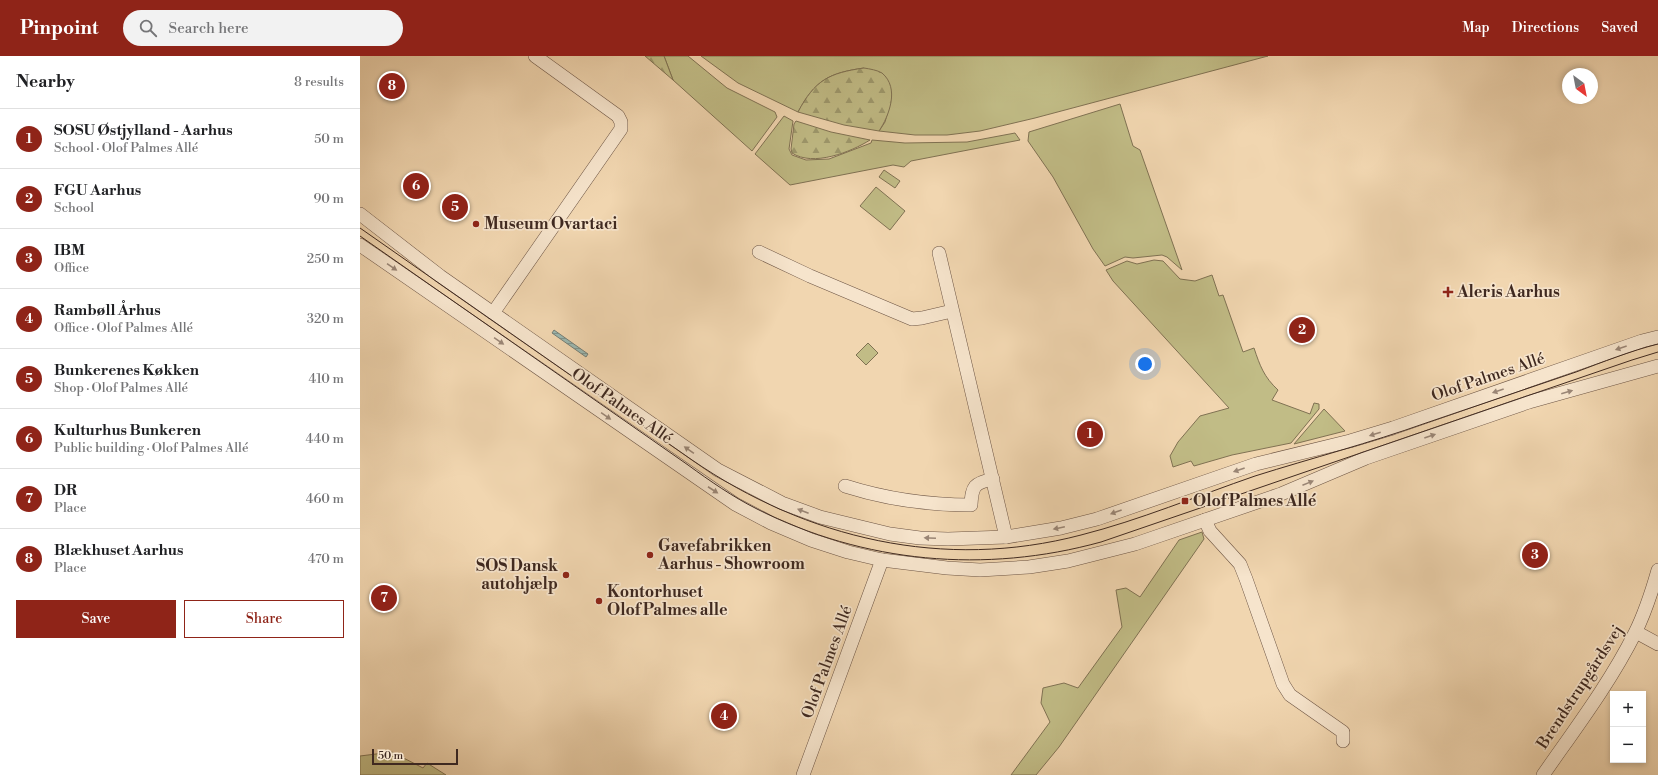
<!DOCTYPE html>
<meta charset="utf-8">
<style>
:root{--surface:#fff;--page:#f2f2f2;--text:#202124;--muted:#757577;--line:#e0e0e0;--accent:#8f2418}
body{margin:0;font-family:"Libre Bodoni",serif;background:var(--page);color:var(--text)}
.controls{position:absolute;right:12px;bottom:12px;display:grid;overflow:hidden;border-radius:0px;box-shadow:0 2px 6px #0003}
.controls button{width:36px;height:36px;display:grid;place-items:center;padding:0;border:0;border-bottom:1px solid var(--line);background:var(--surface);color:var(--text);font:20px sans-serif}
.compass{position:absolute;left:1202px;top:12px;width:36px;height:36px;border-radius:50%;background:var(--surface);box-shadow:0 2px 6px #0003;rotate:148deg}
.scale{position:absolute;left:12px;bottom:10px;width:86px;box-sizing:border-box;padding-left:4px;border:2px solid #3f2920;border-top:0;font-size:11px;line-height:14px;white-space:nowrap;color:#3f2920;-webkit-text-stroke:3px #f6e4cc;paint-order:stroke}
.you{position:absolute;left:785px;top:308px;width:14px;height:14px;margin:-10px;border:3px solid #fff;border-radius:50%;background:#1a73e8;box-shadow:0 0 0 6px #1a73e833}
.badge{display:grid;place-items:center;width:26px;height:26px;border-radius:50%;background:var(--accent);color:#fff;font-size:13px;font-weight:700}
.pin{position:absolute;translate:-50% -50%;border:2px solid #fff;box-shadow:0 1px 4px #0006}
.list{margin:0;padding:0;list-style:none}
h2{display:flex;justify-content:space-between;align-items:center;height:52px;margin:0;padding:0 16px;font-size:17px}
h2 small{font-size:13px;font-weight:400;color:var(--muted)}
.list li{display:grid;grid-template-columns:26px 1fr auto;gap:12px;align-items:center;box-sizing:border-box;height:60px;padding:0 16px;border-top:1px solid var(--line)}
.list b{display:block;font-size:15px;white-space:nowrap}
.list p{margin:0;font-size:13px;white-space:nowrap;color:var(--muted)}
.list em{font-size:13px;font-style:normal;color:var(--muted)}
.actions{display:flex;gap:8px;padding:12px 16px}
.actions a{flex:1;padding:9px 0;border:1px solid var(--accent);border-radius:0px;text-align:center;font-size:14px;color:var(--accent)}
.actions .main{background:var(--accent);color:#fff}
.icon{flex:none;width:22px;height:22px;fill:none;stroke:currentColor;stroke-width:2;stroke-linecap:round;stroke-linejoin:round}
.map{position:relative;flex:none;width:1298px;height:719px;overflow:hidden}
header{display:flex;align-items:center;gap:24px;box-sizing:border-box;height:56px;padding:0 20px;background:var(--accent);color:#fff}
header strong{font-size:19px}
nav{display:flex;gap:22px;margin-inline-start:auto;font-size:14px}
.search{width:280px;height:36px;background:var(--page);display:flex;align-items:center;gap:10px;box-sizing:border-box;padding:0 14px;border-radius:22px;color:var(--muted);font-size:15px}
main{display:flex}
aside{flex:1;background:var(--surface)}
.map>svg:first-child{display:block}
.green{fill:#c1bc86;stroke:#807253}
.forest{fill:url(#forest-firs);stroke:#807253}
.water{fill:url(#water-rules);stroke:#767f77}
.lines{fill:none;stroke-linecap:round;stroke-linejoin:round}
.minor-casing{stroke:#6c5444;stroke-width:14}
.minor{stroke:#f6e4cc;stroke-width:13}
.tram{stroke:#3f2920;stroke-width:1}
.oneway{fill:#9a8676}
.poi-dot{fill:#8f2418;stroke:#f6e4cc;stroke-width:1.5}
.labels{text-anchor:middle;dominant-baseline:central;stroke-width:3.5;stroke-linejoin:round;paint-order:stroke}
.poi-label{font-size:16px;font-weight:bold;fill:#3f2920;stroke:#f6e4cc;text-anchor:start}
.street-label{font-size:16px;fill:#3f2920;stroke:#f6e4cc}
</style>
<header>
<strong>Pinpoint</strong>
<div class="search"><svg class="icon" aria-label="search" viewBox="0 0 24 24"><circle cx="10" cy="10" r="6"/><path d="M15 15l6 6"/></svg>Search here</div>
<nav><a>Map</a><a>Directions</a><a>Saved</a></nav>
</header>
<main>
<aside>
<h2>Nearby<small>8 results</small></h2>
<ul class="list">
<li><span class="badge">1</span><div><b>SOSU Østjylland - Aarhus</b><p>School · Olof Palmes Allé</p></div><em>50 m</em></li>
<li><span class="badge">2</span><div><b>FGU Aarhus</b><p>School</p></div><em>90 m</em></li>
<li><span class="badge">3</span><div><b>IBM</b><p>Office</p></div><em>250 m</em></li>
<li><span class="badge">4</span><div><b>Rambøll Århus</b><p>Office · Olof Palmes Allé</p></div><em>320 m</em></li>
<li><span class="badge">5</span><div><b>Bunkerenes Køkken</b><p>Shop · Olof Palmes Allé</p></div><em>410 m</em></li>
<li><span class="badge">6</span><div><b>Kulturhus Bunkeren</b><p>Public building · Olof Palmes Allé</p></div><em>440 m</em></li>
<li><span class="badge">7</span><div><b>DR</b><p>Place</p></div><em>460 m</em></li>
<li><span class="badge">8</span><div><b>Blækhuset Aarhus</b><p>Place</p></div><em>470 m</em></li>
</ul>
<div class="actions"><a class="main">Save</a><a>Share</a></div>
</aside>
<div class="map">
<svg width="1298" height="719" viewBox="0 0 1298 719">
<defs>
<pattern id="forest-firs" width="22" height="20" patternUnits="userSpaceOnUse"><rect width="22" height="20" fill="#c1bc86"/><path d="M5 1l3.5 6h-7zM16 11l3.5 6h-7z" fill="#9e996d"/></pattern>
<pattern id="water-rules" width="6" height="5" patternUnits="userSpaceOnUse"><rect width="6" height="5" fill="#9bb8b1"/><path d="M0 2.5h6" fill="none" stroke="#809690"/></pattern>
</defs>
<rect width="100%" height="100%" fill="#f1d6b0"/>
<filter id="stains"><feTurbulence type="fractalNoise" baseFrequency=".005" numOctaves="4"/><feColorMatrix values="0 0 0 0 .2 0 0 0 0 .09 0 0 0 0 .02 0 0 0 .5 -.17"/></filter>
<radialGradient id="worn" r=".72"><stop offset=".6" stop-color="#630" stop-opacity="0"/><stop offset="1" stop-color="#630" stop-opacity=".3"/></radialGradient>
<g class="green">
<polygon points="304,0 328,0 367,32 415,56 417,61 392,95 313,24"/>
<path d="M341 0H908L675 62 620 75 587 79H555L519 75 525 66 530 48 504 12C469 17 455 24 438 56L378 27Z"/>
<polygon points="760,48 773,90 780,94 822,214 807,201 802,199 773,202 765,201 745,210 733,193 693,121 668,85 669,76"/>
<polygon points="424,60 433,65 429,93 432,99 446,104 469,103 511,87 512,84 545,87 607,86 655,77 660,84 551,105 544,111 533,109 430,129 395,98"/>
<polygon points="524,114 540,125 535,132 519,121"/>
<polygon points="516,131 545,155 530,174 500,150"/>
<path d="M794 204 803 205 820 223 835 225 852 219 859 240 863 239 883 296 894 292C900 310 904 321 918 334L912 344 950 358 954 347 959 348V353L931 387 872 399 834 410 831 405 813 411 810 400 818 386 840 360 869 352 753 225 746 214 767 205 777 208Z"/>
<polygon points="508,287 518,297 506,309 496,299"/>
<polygon points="964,353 985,375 934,388"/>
<polygon points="842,476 844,483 699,691 676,719 651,719 690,666 681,647 683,632 704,627 718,632 762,571 756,534 766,532 780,541 819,484"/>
<polygon points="32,696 63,712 67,707 86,719 0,719 0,700"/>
</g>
<g class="forest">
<polygon points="285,0 304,0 313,24"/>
<path d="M504 12C510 13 517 14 522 17 540 32 529 60 519 75L484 69 438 56C455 24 469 17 504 12Z"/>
<path d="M436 65 471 76 510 84C491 96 453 111 432 97L431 93 434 68Z"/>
</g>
<polygon class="water" points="194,274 228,298 226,301 192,277"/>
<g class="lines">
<defs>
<g id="minor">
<polyline points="0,158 80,220 358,414 422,447 460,461 530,478 560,482 588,483 646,481 701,472 737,463 896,408 990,385 1033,372 1282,285 1298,281"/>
<polyline points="0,189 375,448 411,467 451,484 488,496 522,504 587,512 620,514 669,511 708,505 775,488 921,438 1006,402 1169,346 1298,310"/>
<polyline points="399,196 450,220 552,263 562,262 592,255"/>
<polyline points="579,197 646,481"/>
<polyline points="133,257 261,73 261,66 258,60 175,0"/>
<path d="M485 430C526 443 568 449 611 449 612 430 614 427 633 423"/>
<polyline points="845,464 850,475 880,508 886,523 923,628 930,639 983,676 983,685"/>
<polyline points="1276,576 1298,588"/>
<polyline points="443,719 522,504"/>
<path d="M1183 719C1215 673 1250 627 1275 577 1285 557 1292 535 1298 514"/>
</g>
</defs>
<use href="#minor" class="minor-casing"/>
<use href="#minor" class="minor"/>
<g class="tram">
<path d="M0 172 332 404C447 483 584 515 721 479 780 464 837 440 895 420 952 402 1010 387 1066 367 1116 350 1166 333 1216 316 1243 306 1270 295 1298 288"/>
<path d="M0 180 328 409C350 425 373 441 397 453 504 507 625 518 741 486L1272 304 1298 296"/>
</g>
</g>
<defs><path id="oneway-solid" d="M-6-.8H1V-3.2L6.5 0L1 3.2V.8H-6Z"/></defs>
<g class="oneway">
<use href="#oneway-solid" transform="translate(32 211) rotate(34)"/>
<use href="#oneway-solid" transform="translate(139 285) rotate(35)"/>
<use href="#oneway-solid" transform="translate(1261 292) rotate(161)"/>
<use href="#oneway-solid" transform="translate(1138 335) rotate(161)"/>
<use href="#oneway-solid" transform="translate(1207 336) rotate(-16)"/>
<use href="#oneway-solid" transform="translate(246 360) rotate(35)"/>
<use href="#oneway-solid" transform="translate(1015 378) rotate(163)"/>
<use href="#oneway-solid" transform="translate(1070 380) rotate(-19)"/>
<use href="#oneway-solid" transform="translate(329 394) rotate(-145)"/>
<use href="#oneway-solid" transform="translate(879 414) rotate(161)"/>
<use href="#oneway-solid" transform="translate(948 427) rotate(-22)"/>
<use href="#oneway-solid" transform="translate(353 434) rotate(33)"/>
<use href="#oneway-solid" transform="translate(443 455) rotate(-159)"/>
<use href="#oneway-solid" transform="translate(756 456) rotate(160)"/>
<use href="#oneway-solid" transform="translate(699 472) rotate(168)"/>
<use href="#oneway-solid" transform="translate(570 482) rotate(-177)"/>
</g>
<g class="poi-dot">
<circle cx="116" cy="168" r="4"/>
<path d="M1086 230h4v4h4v4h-4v4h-4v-4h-4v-4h4z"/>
<rect x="821" y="441" width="8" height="8" rx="2"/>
<circle cx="290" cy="499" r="4"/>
<circle cx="206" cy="519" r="4"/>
<circle cx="239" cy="545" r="4"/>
</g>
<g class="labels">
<g class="poi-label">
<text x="124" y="168">Museum Ovartaci</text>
<text x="1097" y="236">Aleris Aarhus</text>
<text x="833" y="445">Olof Palmes Allé</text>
<text x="298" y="490">Gavefabrikken<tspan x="298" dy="18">Aarhus - Showroom</tspan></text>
<text x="198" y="510" text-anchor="end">SOS Dansk<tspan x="198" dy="18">autohjælp</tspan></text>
<text x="247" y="536">Kontorhuset<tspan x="247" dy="18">Olof Palmes alle</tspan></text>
</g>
<g class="street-label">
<text transform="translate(1128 321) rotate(-19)">Olof Palmes Allé</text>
<text transform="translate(262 350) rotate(35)">Olof Palmes Allé</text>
<text transform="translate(467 606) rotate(-70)">Olof Palmes Allé</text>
<text transform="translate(1220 631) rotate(-57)">Brendstrupgårdsvej</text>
</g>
</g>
<rect width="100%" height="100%" filter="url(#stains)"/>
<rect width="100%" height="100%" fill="url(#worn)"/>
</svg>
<div class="controls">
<button>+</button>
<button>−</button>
</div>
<svg class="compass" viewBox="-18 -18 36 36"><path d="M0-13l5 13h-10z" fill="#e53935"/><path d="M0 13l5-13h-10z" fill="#757577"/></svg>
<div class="scale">50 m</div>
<div class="you"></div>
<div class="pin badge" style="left:730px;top:378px">1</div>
<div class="pin badge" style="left:942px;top:274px">2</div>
<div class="pin badge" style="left:1175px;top:499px">3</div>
<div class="pin badge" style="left:364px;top:660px">4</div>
<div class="pin badge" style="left:95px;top:151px">5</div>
<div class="pin badge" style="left:56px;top:130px">6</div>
<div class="pin badge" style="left:24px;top:542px">7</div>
<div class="pin badge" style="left:32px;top:30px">8</div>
</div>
</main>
